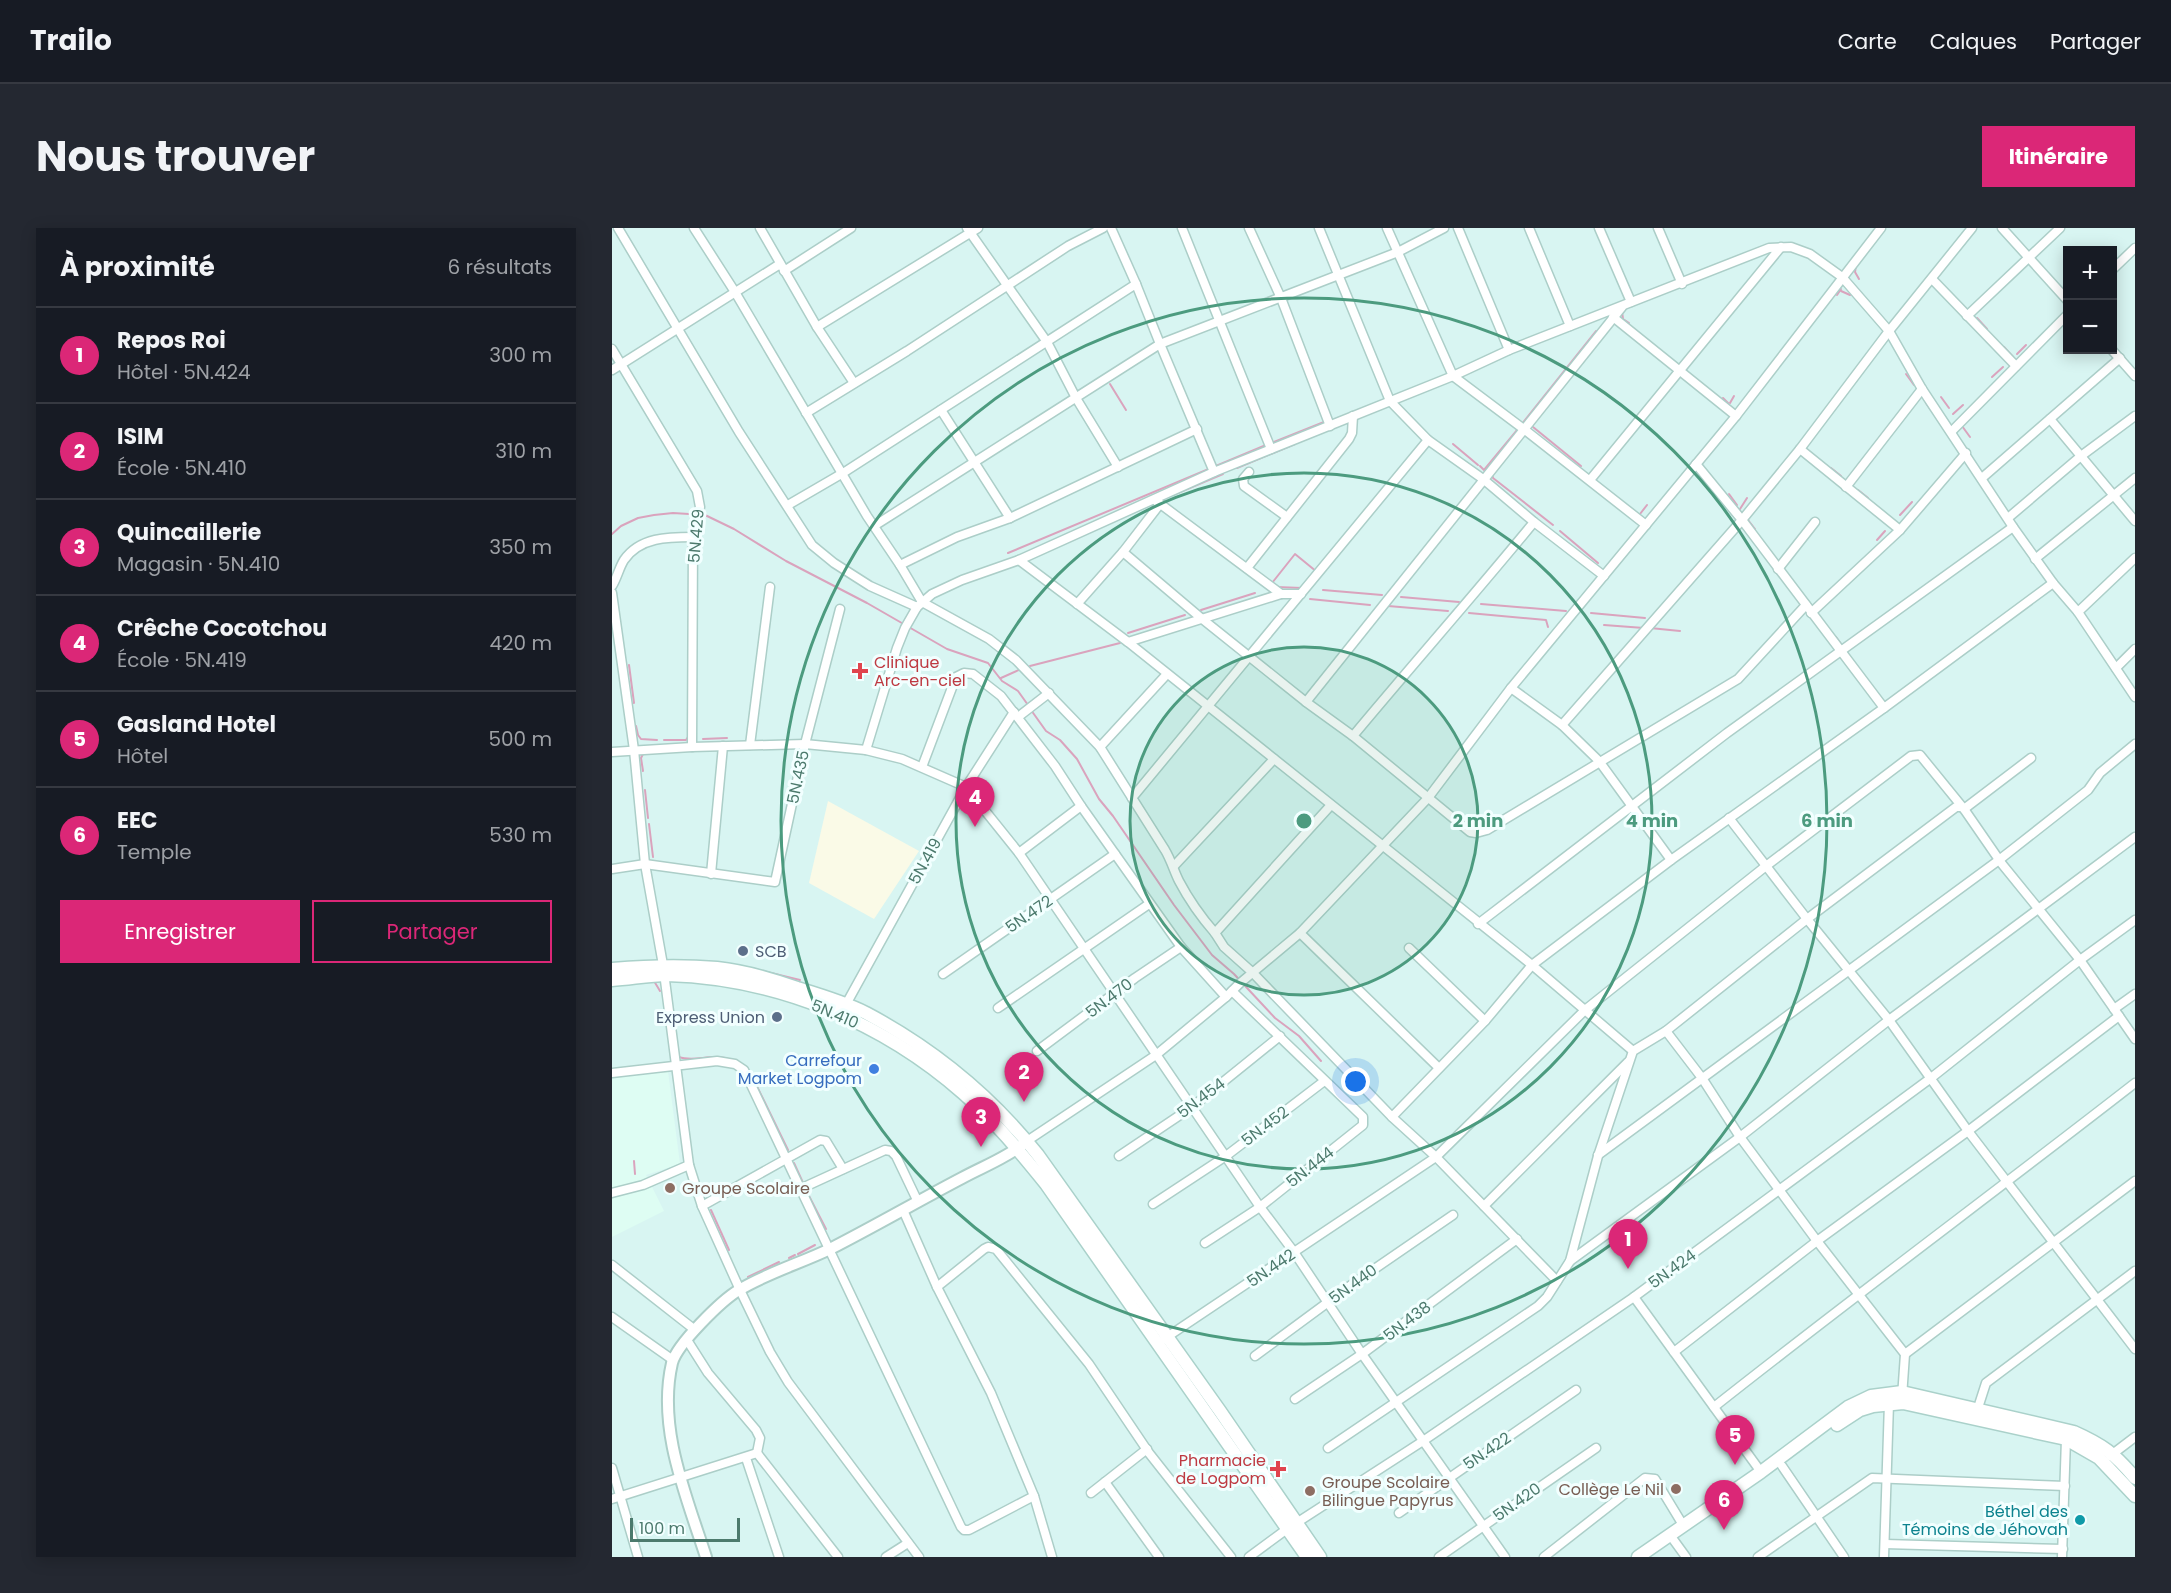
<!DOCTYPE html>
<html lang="fr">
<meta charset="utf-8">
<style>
:root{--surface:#171b24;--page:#242831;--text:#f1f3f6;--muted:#9ea1a6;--line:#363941;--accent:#db2777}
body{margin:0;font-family:Poppins,sans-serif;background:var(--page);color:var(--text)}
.controls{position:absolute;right:18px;top:18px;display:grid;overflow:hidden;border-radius:0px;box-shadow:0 3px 15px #0003}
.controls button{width:54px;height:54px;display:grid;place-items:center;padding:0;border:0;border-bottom:2px solid var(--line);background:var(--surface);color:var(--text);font:30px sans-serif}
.scale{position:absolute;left:18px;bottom:15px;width:110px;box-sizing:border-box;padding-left:6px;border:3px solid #4c7a6d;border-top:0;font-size:16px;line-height:21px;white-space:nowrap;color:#4c7a6d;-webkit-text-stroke:4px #f2ffff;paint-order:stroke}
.you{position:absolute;left:744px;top:854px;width:21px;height:21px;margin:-15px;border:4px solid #fff;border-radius:50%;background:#1a73e8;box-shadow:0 0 0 9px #1a73e833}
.badge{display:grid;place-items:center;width:39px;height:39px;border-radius:50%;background:var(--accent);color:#fff;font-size:20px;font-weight:700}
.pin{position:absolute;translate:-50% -50px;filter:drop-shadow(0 2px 3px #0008)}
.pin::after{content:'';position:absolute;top:32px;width:21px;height:18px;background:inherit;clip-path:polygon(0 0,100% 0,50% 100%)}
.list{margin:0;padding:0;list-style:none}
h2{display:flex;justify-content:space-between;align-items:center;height:78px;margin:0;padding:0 24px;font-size:26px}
h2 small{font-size:20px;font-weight:400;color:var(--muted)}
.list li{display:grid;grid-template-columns:39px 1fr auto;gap:18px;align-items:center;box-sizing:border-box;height:96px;padding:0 24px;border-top:2px solid var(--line)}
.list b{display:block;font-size:22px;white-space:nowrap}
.list p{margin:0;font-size:20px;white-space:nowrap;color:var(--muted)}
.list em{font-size:20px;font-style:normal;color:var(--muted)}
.actions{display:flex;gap:12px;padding:18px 24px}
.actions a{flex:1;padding:14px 0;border:2px solid var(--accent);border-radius:0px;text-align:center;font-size:21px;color:var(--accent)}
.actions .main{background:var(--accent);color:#fff}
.map{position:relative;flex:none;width:1523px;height:1329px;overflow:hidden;border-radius:0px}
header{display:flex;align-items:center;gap:36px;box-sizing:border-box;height:84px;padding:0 30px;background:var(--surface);border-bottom:2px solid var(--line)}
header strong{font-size:28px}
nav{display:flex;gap:33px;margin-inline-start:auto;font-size:21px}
.intro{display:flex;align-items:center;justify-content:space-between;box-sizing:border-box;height:144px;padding:0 36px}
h1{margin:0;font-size:42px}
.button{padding:15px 27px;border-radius:0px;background:var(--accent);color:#fff;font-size:21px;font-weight:700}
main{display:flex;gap:36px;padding:0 36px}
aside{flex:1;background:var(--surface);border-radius:0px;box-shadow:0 3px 15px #0003}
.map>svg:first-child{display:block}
.residential{fill:#d8f5f2;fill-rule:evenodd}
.commercial{fill:#defdf3}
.education{fill:#fafae7}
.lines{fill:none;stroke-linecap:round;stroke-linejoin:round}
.stream{stroke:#daa3bd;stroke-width:2}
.minor-casing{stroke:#accec8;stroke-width:11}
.tertiary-casing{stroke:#accec8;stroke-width:14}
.secondary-casing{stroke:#aad1ca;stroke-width:15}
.minor{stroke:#fff;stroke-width:8}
.tertiary{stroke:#fff;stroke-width:10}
.secondary{stroke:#fff;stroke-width:12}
.ring{fill:none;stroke:#4c9b7f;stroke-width:3}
.health-dot{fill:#e0444e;stroke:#f2ffff;stroke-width:2}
.service-dot{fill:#5c6f8a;stroke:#f2ffff;stroke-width:2}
.shop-dot{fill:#3f7fe0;stroke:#f2ffff;stroke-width:2}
.education-dot{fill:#8d6e63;stroke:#f2ffff;stroke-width:2}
.culture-dot{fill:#0f9aa8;stroke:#f2ffff;stroke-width:2}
.labels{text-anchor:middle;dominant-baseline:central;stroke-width:6;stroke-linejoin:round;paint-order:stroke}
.street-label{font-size:16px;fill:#4c7a6d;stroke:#f2ffff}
.health-label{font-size:16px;fill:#be3a42;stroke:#f2ffff;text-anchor:start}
.service-label{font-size:16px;fill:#4e5e75;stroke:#f2ffff;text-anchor:start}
.shop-label{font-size:16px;fill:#366cbe;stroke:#f2ffff;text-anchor:end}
.education-label{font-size:16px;fill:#785e54;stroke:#f2ffff;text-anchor:start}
.culture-label{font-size:16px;fill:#0d838f;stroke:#f2ffff;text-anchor:end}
.centre{fill:#4c9b7f;stroke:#f2ffff;stroke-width:3}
.ring-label{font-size:18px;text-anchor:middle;font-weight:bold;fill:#4c9b7f;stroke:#f2ffff;stroke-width:6;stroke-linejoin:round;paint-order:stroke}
</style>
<header>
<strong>Trailo</strong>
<nav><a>Carte</a><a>Calques</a><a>Partager</a></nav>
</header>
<div class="intro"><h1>Nous trouver</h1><a class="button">Itinéraire</a></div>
<main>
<aside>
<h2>À proximité<small>6 résultats</small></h2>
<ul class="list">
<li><span class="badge">1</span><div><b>Repos Roi</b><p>Hôtel · 5N.424</p></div><em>300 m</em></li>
<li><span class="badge">2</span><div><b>ISIM</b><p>École · 5N.410</p></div><em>310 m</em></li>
<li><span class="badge">3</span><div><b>Quincaillerie</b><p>Magasin · 5N.410</p></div><em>350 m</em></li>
<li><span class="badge">4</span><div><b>Crêche Cocotchou</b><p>École · 5N.419</p></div><em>420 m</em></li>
<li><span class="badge">5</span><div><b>Gasland Hotel</b><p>Hôtel</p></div><em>500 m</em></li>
<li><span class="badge">6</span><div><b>EEC</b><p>Temple</p></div><em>530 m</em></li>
</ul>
<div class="actions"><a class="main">Enregistrer</a><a>Partager</a></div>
</aside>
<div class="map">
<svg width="1523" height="1329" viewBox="0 0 1523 1329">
<rect width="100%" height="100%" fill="#eafdfd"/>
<path class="residential" d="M0 0H1523V1329H0ZM1456 22H1500V122H1456Z"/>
<polygon class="commercial" points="56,843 68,936 34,947 52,983 0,1009 0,850"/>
<polygon class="education" points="216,573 307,623 262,691 197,655"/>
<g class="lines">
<g class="stream">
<polyline points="1244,37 1243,44 1247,51"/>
<polyline points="1453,57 1456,59"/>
<polyline points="1229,63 1238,67"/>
<polyline points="1225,67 1229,61"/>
<polyline points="1010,84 1011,91 1017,95"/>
<polyline points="1365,90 1375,101"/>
<polyline points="1392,119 1401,129"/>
<polyline points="1405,126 1414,117"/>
<polyline points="1294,146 1302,157"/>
<polyline points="1380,149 1391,139"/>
<polyline points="498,156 514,182"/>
<polyline points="1329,169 1337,180"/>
<polyline points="1111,170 1116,175"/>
<polyline points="1118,175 1122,168"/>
<polyline points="1314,175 1319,182"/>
<polyline points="1341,186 1351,177"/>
<polyline points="909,197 984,103"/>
<polyline points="1350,198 1358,209"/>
<polyline points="921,199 969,238"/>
<polyline points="662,214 712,194"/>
<polyline points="841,216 866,237"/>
<polyline points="868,238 872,242 906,201"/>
<polyline points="625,240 683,216"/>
<polyline points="1219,240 1229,248"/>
<polyline points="880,246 881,250 941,297"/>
<polyline points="1246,262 1256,270"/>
<polyline points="1117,266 1125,277"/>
<polyline points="561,267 611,246"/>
<polyline points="1128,281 1135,270"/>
<polyline points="1028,286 1035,277"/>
<polyline points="1288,287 1300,274"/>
<polyline points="1136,292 1143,301"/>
<polyline points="948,303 986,335"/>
<polyline points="0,306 9,298 26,290 42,287 61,285 93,287 122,301 174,333 255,375 335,421 376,435 390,453 406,463 416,477"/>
<polyline points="1265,312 1273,303"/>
<polyline points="396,325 654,217"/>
<polyline points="659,354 660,355 683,326 705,344"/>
<polyline points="664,359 690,360"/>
<polyline points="711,362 770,367"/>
<polyline points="789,369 847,374"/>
<polyline points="698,371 758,377"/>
<polyline points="869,376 954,383"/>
<polyline points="776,378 836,383"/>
<polyline points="589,382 643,365"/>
<polyline points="857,385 934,392 936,399"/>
<polyline points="979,385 1033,390"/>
<polyline points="992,397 1032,400"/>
<polyline points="1038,400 1068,403"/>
<polyline points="516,405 573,387"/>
<polyline points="1224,409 1229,416"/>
<polyline points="17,437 22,475"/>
<polyline points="418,438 508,415"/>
<polyline points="389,450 409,441"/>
<polyline points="419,482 434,503 448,512 465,531 487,571 501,588 562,677 600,727 622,746 663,790 687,808 709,833"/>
<polyline points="24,498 26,507 29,511 45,512"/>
<polyline points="91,511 115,510"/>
<polyline points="52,512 74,512 76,509"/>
<polyline points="31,526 29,530 31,543"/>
<polyline points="33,562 36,590"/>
<polyline points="37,596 41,629"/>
<polyline points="139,740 188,752"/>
<polyline points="42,753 48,763"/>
<path d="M67 829C83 835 101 824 120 832"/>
<polyline points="139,846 176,922"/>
<polyline points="22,933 23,946"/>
<polyline points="182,935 192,957"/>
<polyline points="197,968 214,1001"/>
<polyline points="99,982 117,1022"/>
<polyline points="186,1026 203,1017"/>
<polyline points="177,1030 183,1027"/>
<polyline points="136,1049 167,1034"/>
</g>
<defs>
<g id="minor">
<polyline points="6,0 127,204 200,317 222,335 258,358 305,379"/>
<path d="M82 0 123 64 255 288 288 337 310 374 377 411 404 432 488 519 553 622C559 632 562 643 567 653 577 672 589 689 603 705"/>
<polyline points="148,0 205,99 242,155"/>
<polyline points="355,0 435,114 464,170 506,239"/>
<polyline points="499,0 524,56 548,116 602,244"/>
<polyline points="570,0 659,221"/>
<polyline points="637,0 669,70 718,198"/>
<polyline points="707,0 778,173 816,212 871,251 922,294 992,348"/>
<polyline points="775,0 841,148 913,202 1034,297"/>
<polyline points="846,0 897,122"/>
<polyline points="917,0 958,98"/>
<polyline points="987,0 1019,74"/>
<polyline points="1046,0 1070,56"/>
<polyline points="1390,0 1456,73"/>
<polyline points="1500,42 1523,20"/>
<polyline points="172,43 239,0"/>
<polyline points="1320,51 1404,138"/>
<polyline points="1355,88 1448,0"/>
<polyline points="1001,89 1124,188"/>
<polyline points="205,99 366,0"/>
<polyline points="0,121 85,263 88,279 81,309 80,519"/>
<polyline points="1500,122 1523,148"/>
<polyline points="0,142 168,36"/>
<polyline points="329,182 398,290"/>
<polyline points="194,185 295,123 456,18 491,0"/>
<polyline points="1438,191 1523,293"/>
<polyline points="1340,203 1456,86"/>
<polyline points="1188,221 1288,302"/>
<polyline points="637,244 631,251 632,258 675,289"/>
<polyline points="1370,250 1508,130"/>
<polyline points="978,252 1169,19"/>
<polyline points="1234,259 1310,161"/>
<polyline points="543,272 669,366 689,366"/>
<polyline points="176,277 231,245 524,56"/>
<polyline points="1396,290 1469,228 1523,188"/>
<polyline points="262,298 548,116 786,24 832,0"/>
<polyline points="511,324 548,276"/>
<polyline points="1423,331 1523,250"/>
<polyline points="407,332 516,414 920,737 1021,823"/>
<polyline points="288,337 345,309 398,290 585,201"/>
<polyline points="635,340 737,211 740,205 741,188"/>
<polyline points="1166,341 1203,294"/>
<path d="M0 358C5 350 7 340 12 332 28 309 56 309 81 309"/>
<polyline points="0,365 22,522 33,636 51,737 77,937 90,978 128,1062 158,1124 176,1154 307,1329"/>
<polyline points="465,376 511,324 589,390 694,474 741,508 858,604 864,605 875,602 1126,451 1194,377"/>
<polyline points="1466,384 1523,469"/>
<polyline points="1199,385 1288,302 1354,225"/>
<polyline points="516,414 669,366"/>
<polyline points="1504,440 1523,421"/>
<polyline points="899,460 950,497 987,533 1059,632"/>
<polyline points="694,474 1010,79"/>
<polyline points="1272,480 1441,355"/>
<polyline points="406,489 437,465"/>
<polyline points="950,497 1130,292 1188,221 1277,103 1360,0"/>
<path d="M741 508C801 436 863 366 922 294"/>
<polyline points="138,517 158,359"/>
<polyline points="488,519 555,446"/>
<polyline points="254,522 285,420 293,400 305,379 320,366 350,352 407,332 602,244 841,148 897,122 1157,20 1179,19 1198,26 1230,49 1277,103 1310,161 1401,299 1441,355 1466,384 1523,330"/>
<polyline points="0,524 80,519 193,516 254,522 290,531 354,559 407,625 648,979 682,1024 750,1126 893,1329"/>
<polyline points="310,539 344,449 352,445 361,446 389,468 443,538 469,578 569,719 614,769"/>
<polyline points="520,570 816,212"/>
<polyline points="719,577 603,705 612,719 640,744 780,889 873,793 920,737 1059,632 1272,480 1130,292 1084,236"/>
<polyline points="1352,581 1419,530"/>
<polyline points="1117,590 1195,691 1277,792 1356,903 1523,1121"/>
<polyline points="407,625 469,578"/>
<polyline points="562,638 662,531"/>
<polyline points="0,641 33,636 163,654 193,516 228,381"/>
<polyline points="99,646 111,518"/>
<polyline points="866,696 1115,505 1401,299"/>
<polyline points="688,705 827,840"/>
<polyline points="797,720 873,793"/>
<polyline points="331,746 503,626"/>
<polyline points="232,780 354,559 402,484"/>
<polyline points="386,780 537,676"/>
<polyline points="1502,781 1523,766"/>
<polyline points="1507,788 1523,811"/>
<polyline points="1054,803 1090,850 1128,909 1205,1013 1293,1126 1290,1169"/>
<polyline points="425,823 523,750 569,719"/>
<polyline points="0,845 105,833 123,836 132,842 349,1299 352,1302 357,1302 422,1268"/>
<polyline points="780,889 824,929 945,1053"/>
<polyline points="415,913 544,827 614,769 627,756 688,705 816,570 899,460 1124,188 1269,0"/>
<polyline points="986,927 1387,632 1476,562 1488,545 1523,516"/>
<polyline points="507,928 580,879 668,808"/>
<polyline points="188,961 273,922 279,923 284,928 306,974"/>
<polyline points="0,965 31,957 77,937"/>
<polyline points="541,976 614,928 711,854"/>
<polyline points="90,978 208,912 214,913 231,941"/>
<polyline points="872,978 1016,834"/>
<polyline points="291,982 325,1059 379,1165 422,1268 440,1329"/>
<polyline points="593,1015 648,979 751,897 751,889 620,763"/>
<polyline points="958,1033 1128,909 1277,792 1523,609"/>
<polyline points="0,1037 83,1102"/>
<polyline points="325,1059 372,1021 376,1019 384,1021 477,1136 537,1225 619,1329"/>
<polyline points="1022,1069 1149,1244"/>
<polyline points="0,1089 61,1132"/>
<polyline points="552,1111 824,929 973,782 1154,638 1299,528 1308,527 1352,581 1390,636 1468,732 1507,788 1356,903 1205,1013 1062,1124"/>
<polyline points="75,1112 96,1145 144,1202 148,1210 145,1225"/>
<polyline points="1293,1126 1523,953"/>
<polyline points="643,1128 742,1055 841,987"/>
<polyline points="683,1171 750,1126 905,1011"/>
<path d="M1102 1179C1241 1069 1383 964 1523 855"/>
<polyline points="1364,1186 1374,1155 1523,1043"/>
<polyline points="716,1220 926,1078 935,1069 958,1033 986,928 1021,823 1054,803 1195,691 1344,579 1348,579"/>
<polyline points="1498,1228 1523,1209"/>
<polyline points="134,1230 167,1329"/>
<polyline points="1170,1238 1232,1329"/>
<polyline points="0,1240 26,1329"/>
<polyline points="493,1254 547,1329"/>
<polyline points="479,1265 535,1221"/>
<polyline points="0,1271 145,1225 226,1329"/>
<polyline points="787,1285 964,1162"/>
<polyline points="1058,1307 1074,1329"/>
<polyline points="1273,1316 1451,1321"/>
<polyline points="274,1329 296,1315"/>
<polyline points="637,1329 675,1301 811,1213 1022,1069 1319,850 1468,732 1523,692"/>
<polyline points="827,1329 984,1220"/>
<polyline points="932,1329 1033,1250 1043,1251 1071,1297"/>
<polyline points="1146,1329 1260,1250 1453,1258"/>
<polyline points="1272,1329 1277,1175"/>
<polyline points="1450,1329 1454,1211"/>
</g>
<path id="tertiary" d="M94 1329C74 1267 45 1200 60 1135 65 1116 110 1072 127 1062 155 1045 189 1035 218 1021 263 998 306 973 350 950 370 939 392 931 410 917"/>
<g id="secondary">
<path d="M0 741C35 738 70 737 105 740 132 743 160 751 185 760 208 767 232 774 254 785 320 820 379 868 426 927L608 1183 708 1329"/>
<path d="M0 752C18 751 37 747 55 747 164 750 269 793 351 865 382 892 408 924 434 956L695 1329"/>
<polyline points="1225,1197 1248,1182 1261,1178 1291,1175 1454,1211 1487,1230 1523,1268"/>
<path d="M1026 1329 1149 1244 1236 1179 1259 1168 1290 1164 1462 1204C1491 1217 1502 1225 1523 1250"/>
</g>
</defs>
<use href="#minor" class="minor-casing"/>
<use href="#tertiary" class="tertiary-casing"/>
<use href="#secondary" class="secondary-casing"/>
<use href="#minor" class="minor"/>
<use href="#tertiary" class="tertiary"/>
<use href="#secondary" class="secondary"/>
</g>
<circle cx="692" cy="593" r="174" fill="#4c9b7f" fill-opacity=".12"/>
<g class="ring">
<circle cx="692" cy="593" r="174"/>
<circle cx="692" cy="593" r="348"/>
<circle cx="692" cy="593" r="523"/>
</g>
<g class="health-dot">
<path d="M245 434h6v6h6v6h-6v6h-6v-6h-6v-6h6z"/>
<path d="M663 1232h6v6h6v6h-6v6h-6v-6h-6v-6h6z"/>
</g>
<g class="service-dot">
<circle cx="131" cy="723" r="6"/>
<circle cx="165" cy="789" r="6"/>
</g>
<circle class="shop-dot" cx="262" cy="841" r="6"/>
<g class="education-dot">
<circle cx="58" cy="960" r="6"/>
<circle cx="1064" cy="1261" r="6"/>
<circle cx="698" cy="1263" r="6"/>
</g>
<circle class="culture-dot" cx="1468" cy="1292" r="6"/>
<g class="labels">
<g class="street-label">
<text transform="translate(84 308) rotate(-85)">5N.429</text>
<text transform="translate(186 549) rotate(-78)">5N.435</text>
<text transform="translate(313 633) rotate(-61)">5N.419</text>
<text transform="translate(417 686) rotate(-35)">5N.472</text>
<text transform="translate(497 770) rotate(-37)">5N.470</text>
<text transform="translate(223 786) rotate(23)">5N.410</text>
<text transform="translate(589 870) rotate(-37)">5N.454</text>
<text transform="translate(653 898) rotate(-37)">5N.452</text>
<text transform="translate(698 939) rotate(-38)">5N.444</text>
<text transform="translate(659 1040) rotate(-34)">5N.442</text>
<text transform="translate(1060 1041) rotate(-36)">5N.424</text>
<text transform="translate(741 1056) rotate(-36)">5N.440</text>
<text transform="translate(795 1093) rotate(-37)">5N.438</text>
<text transform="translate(875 1223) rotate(-34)">5N.422</text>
<text transform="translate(905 1274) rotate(-35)">5N.420</text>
</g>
<g class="health-label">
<text x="262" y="434">Clinique<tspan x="262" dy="18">Arc-en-ciel</tspan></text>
<text x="654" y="1232" text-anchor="end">Pharmacie<tspan x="654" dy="18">de Logpom</tspan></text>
</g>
<g class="service-label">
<text x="143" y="723">SCB</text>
<text x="153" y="789" text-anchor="end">Express Union</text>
</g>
<g class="shop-label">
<text x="250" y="832">Carrefour<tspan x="250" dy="18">Market Logpom</tspan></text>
</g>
<g class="education-label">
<text x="70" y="960">Groupe Scolaire</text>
<text x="710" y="1254">Groupe Scolaire<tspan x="710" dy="18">Bilingue Papyrus</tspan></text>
<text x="1052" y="1261" text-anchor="end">Collège Le Nil</text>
</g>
<g class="culture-label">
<text x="1456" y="1283">Béthel des<tspan x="1456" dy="18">Témoins de Jéhovah</tspan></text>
</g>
</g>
<circle cx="692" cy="593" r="9" class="centre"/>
<g class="ring-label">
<text x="866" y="599">2 min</text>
<text x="1040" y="599">4 min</text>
<text x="1215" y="599">6 min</text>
</g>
</svg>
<div class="controls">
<button>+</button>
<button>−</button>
</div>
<div class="scale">100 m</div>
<div class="you"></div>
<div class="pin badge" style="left:1016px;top:1041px">1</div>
<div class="pin badge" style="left:412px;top:874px">2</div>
<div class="pin badge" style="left:369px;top:919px">3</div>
<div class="pin badge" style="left:363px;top:599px">4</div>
<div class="pin badge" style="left:1123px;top:1237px">5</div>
<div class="pin badge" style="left:1112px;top:1302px">6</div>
</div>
</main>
